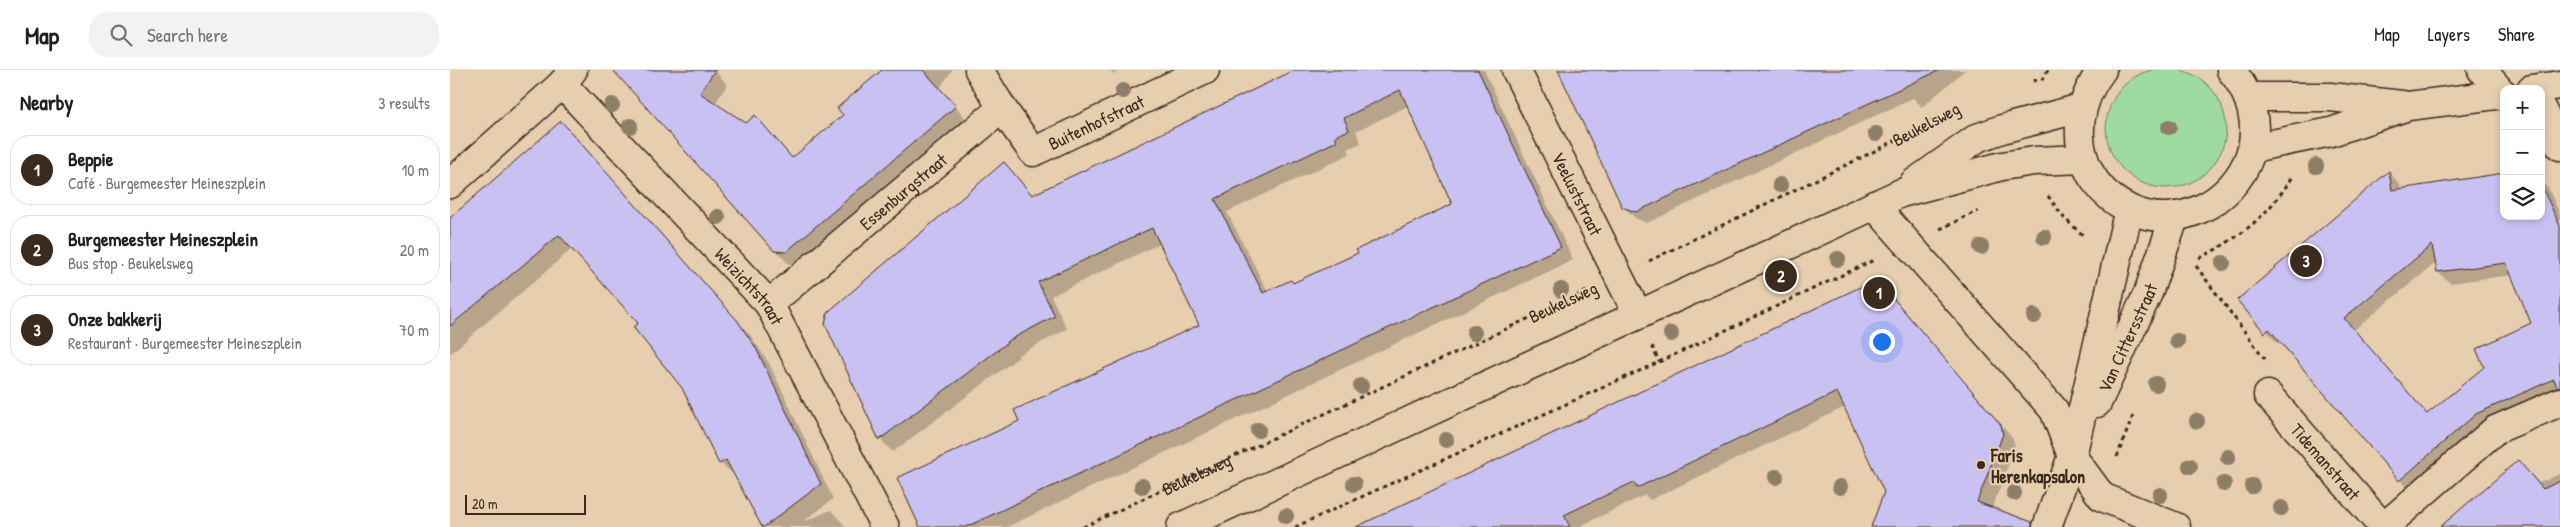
<!DOCTYPE html>
<meta charset="utf-8">
<style>
:root{--surface:#fff;--page:#f2f2f2;--text:#202124;--muted:#757577;--line:#e0e0e0;--accent:#3b2a1e}
body{margin:0;font-family:"Patrick Hand",sans-serif;background:var(--page);color:var(--text)}
.controls{position:absolute;right:15px;top:15px;display:grid;overflow:hidden;border-radius:10px;box-shadow:0 2px 8px #0003}
.controls button{width:45px;height:45px;display:grid;place-items:center;padding:0;border:0;border-bottom:1px solid var(--line);background:var(--surface);color:var(--text);font:25px sans-serif}
.scale{position:absolute;left:15px;bottom:12px;width:121px;box-sizing:border-box;padding-left:5px;border:2px solid #3b2a1e;border-top:0;font-size:14px;line-height:18px;white-space:nowrap;color:#3b2a1e;-webkit-text-stroke:4px #e6ceae;paint-order:stroke}
.you{position:absolute;left:1431px;top:271px;width:18px;height:18px;margin:-12px;border:4px solid #fff;border-radius:50%;background:#1a73e8;box-shadow:0 0 0 8px #1a73e833}
.badge{display:grid;place-items:center;width:32px;height:32px;border-radius:50%;background:var(--accent);color:#fff;font-size:16px;font-weight:700}
.pin{position:absolute;translate:-50% -50%;border:2px solid #fff;box-shadow:0 1px 5px #0006}
.list{margin:0;padding:0;list-style:none}
h2{display:flex;justify-content:space-between;align-items:center;height:65px;margin:0;padding:0 20px;font-size:21px}
h2 small{font-size:16px;font-weight:400;color:var(--muted)}
.list li{display:grid;grid-template-columns:32px 1fr auto;gap:15px;align-items:center;box-sizing:border-box;height:70px;margin:0 10px 10px;padding:0 10px;border:1px solid var(--line);border-radius:20px}
.list b{display:block;font-size:19px;white-space:nowrap}
.list p{margin:0;font-size:16px;white-space:nowrap;color:var(--muted)}
.list em{font-size:16px;font-style:normal;color:var(--muted)}
.icon{flex:none;width:28px;height:28px;fill:none;stroke:currentColor;stroke-width:2;stroke-linecap:round;stroke-linejoin:round}
.map{position:relative;flex:none;width:2110px;height:457px;overflow:hidden}
header{display:flex;align-items:center;gap:30px;box-sizing:border-box;height:70px;padding:0 25px;background:var(--surface);border-bottom:1px solid var(--line)}
header strong{font-size:24px}
nav{display:flex;gap:28px;margin-inline-start:auto;font-size:18px}
.search{width:350px;height:45px;background:var(--page);display:flex;align-items:center;gap:12px;box-sizing:border-box;padding:0 18px;border-radius:20px;color:var(--muted);font-size:19px}
main{display:flex}
aside{flex:1;background:var(--surface)}
.map>svg:first-child{display:block}
.green{fill:#9fdaa0;stroke:#6d825f}
.shadow{fill:#0003;fill-rule:evenodd}
.building{fill:#cac1f3;stroke:#3b2a1e;fill-rule:evenodd}
.lines{fill:none;stroke-linecap:round;stroke-linejoin:round}
.minor-casing{stroke:#3b2a1e;stroke-width:31}
.tertiary-casing{stroke:#3b2a1e;stroke-width:31}
.secondary-casing{stroke:#3b2a1e;stroke-width:31}
.path{stroke:#3b2a1e;stroke-width:3;stroke-dasharray:4 4;stroke-linecap:butt}
.minor{stroke:#e6ceae;stroke-width:28}
.tertiary{stroke:#e6ceae;stroke-width:28}
.secondary{stroke:#e6ceae;stroke-width:28}
.tree{fill:#8d7e66}
.poi-dot{fill:#3b2a1e;stroke:#e6ceae;stroke-width:2}
.labels{text-anchor:middle;dominant-baseline:central;stroke-width:4.5;stroke-linejoin:round;paint-order:stroke}
.street-label{font-size:18px;fill:#3b2a1e;stroke:#e6ceae}
.poi-label{font-size:18px;font-weight:bold;fill:#3b2a1e;stroke:#e6ceae;text-anchor:start}
</style>
<header>
<strong>Map</strong>
<div class="search"><svg class="icon" aria-label="search" viewBox="0 0 24 24"><circle cx="10" cy="10" r="6"/><path d="M15 15l6 6"/></svg>Search here</div>
<nav><a>Map</a><a>Layers</a><a>Share</a></nav>
</header>
<main>
<aside>
<h2>Nearby<small>3 results</small></h2>
<ul class="list">
<li><span class="badge">1</span><div><b>Beppie</b><p>Café · Burgemeester Meineszplein</p></div><em>10 m</em></li>
<li><span class="badge">2</span><div><b>Burgemeester Meineszplein</b><p>Bus stop · Beukelsweg</p></div><em>20 m</em></li>
<li><span class="badge">3</span><div><b>Onze bakkerij</b><p>Restaurant · Burgemeester Meineszplein</p></div><em>70 m</em></li>
</ul>
</aside>
<div class="map">
<svg width="2110" height="457" viewBox="0 0 2110 457">
<rect width="100%" height="100%" fill="#e6ceae"/>
<filter id="ink" filterUnits="userSpaceOnUse"><feTurbulence type="fractalNoise" baseFrequency=".02" numOctaves="2"/><feDisplacementMap in="SourceGraphic" scale="10" xChannelSelector="R" yChannelSelector="G"/><feConvolveMatrix kernelMatrix="1 2 1 2 8 2 1 2 1" color-interpolation-filters="sRGB"/></filter>
<g filter="url(#ink)">
<circle class="green" cx="1716" cy="58" r="60"/>
<g class="shadow">
<polygon points="170,0 265,0 277,15 265,34"/>
<polygon points="433,0 502,0 490,18 518,51 350,195 339,194 325,180 343,90 395,45"/>
<polygon points="660,0 670,0 664,4"/>
<path d="M847 0H1034L1123 190 557 457H471L751 255 711 173 601 226 617 259 568 285 569 287 443 382 430 369 376 254 554 94 583 126ZM958 36 1004 135 844 214 818 222 777 142 900 84 898 79 911 73 906 61Z"/>
<polygon points="1109,0 1515,0 1472,37 1463,28 1197,153 1185,148 1173,136"/>
<polygon points="111,53 300,265 319,293 383,429 353,452 381,440 396,457 313,457 286,406 270,393 233,317 189,253 123,178 0,284 0,150"/>
<path d="M1939 103 1950 114 1951 120 2054 146H2091V111L2098 118 2110 144V323L2065 344 2058 338 1961 422 1831 270 1828 274 1789 230ZM1987 192 1988 202 2000 213 2062 205 2082 254 2035 298 1978 345 1904 260Z"/>
<polygon points="1439,223 1563,369 1565,377 1540,444 1539,457 1422,457 1435,422 1395,337 1200,430 1195,425 1128,457 907,457"/>
<polygon points="2068,392 2089,413 2110,404 2110,457 1991,457"/>
</g>
<g class="building">
<polygon points="163,0 265,0 250,23 296,53 305,45 342,88 393,45 387,38 432,0 473,0 506,36 336,182 324,181"/>
<path d="M845 0H1028L1111 177 516 457H470L447 408 569 351 564 340 749 255 702 158 588 212 605 246 556 272 557 273 429 370 375 254 378 242 554 92 582 125ZM950 20 1002 134 906 180 908 183 843 213 841 210 813 223 765 129 887 71 885 66 899 60 894 48Z"/>
<polygon points="1108,0 1490,0 1186,142 1172,137"/>
<polygon points="111,51 287,250 306,278 371,414 314,457 312,457 276,390 269,394 232,318 183,257 188,253 109,165 0,256 0,148"/>
<path d="M1939 101 1942 120 2054 103V146H2091V115L2110 156V317H2107L2104 309 2026 344 1949 411 1819 259 1815 263 1787 230ZM1982 175 1987 202 2056 193 2081 253 2026 279 2034 297 1977 344 1894 248Z"/>
<polygon points="1427,209 1551,355 1553,364 1527,432 1582,452 1582,457 1421,457 1434,422 1387,322 1187,418 1184,412 1114,445 1120,457 906,457"/>
<polygon points="2068,390 2093,419 2110,411 2110,457 1990,457"/>
</g>
<g class="lines">
<defs>
<g id="minor">
<path id="s2" d="M529 0 552 38 583 82 755 0"/>
<path id="s3" d="M1066 0 1188 245"/>
<polyline points="2032,0 2053,24"/>
<path id="s4" d="M112 14 319 234 435 457"/>
<polyline points="2081,19 2110,15"/>
<polyline points="1798,27 1880,27 1952,35"/>
<polyline points="2091,38 2110,76"/>
<polyline points="1802,78 1881,62 1958,36 2054,24"/>
<polyline points="0,114 112,14 123,0"/>
<polyline points="1424,135 1604,340 1622,386 1652,427 1726,457"/>
<path id="s5" d="M319 234 552 38"/>
<path id="s6" d="M1818 325 1933 457"/>
<polyline points="1934,457 2045,360 2110,332"/>
</g>
<g id="tertiary">
<path id="s7" d="M1647 333 1698 223 1725 146"/>
<polyline points="1597,457 1622,386 1679,139"/>
</g>
<g id="secondary">
<path d="M1652 0C1616 46 1623 112 1679 139 1727 162 1783 133 1800 85 1810 55 1801 24 1781 0"/>
<polyline points="1464,113 1527,68 1552,59 1631,38"/>
<polyline points="731,457 1451,123 1552,96 1584,91 1634,89"/>
</g>
</defs>
<use href="#minor" class="minor-casing"/>
<use href="#tertiary" class="tertiary-casing"/>
<use href="#secondary" class="secondary-casing"/>
<g class="path">
<polyline points="1592,10 1598,0"/>
<polyline points="1583,11 1592,9"/>
<polyline points="1598,126 1614,148 1635,167"/>
<polyline points="1490,159 1528,141"/>
<path d="M1749 188C1789 169 1819 145 1842 107"/>
<polyline points="1199,191 1435,76 1500,41"/>
<polyline points="1746,196 1815,289"/>
<polyline points="1202,276 1209,292"/>
<polyline points="1667,387 1684,343"/>
<path id="s1" d="M633 457 1137 221"/>
<polyline points="845,457 1209,292 1426,189"/>
</g>
<use href="#minor" class="minor"/>
<use href="#tertiary" class="tertiary"/>
<use href="#secondary" class="secondary"/>
</g>
<g class="tree">
<circle cx="673" cy="21" r="8"/>
<circle cx="162" cy="35" r="8"/>
<circle cx="180" cy="56" r="8"/>
<circle cx="1719" cy="57" r="8"/>
<circle cx="1426" cy="64" r="8"/>
<circle cx="1866" cy="96" r="8"/>
<circle cx="1330" cy="115" r="8"/>
<circle cx="268" cy="147" r="8"/>
<circle cx="1594" cy="167" r="8"/>
<circle cx="1531" cy="177" r="8"/>
<circle cx="1388" cy="189" r="8"/>
<circle cx="1773" cy="193" r="8"/>
<circle cx="1111" cy="220" r="8"/>
<circle cx="1584" cy="246" r="8"/>
<circle cx="1024" cy="263" r="8"/>
<circle cx="1221" cy="264" r="8"/>
<circle cx="1727" cy="271" r="8"/>
<circle cx="1706" cy="314" r="8"/>
<circle cx="911" cy="316" r="8"/>
<circle cx="1747" cy="351" r="8"/>
<circle cx="808" cy="360" r="8"/>
<circle cx="996" cy="370" r="8"/>
<circle cx="1778" cy="387" r="8"/>
<circle cx="1740" cy="396" r="8"/>
<circle cx="1326" cy="407" r="8"/>
<circle cx="904" cy="414" r="8"/>
<circle cx="1774" cy="414" r="8"/>
<circle cx="692" cy="416" r="8"/>
<circle cx="1802" cy="416" r="8"/>
<circle cx="1390" cy="417" r="8"/>
<circle cx="1564" cy="423" r="8"/>
<circle cx="1710" cy="425" r="8"/>
<circle cx="1831" cy="438" r="8"/>
<circle cx="836" cy="446" r="8"/>
</g>
</g>
<circle class="poi-dot" cx="1531" cy="395" r="5"/>
<g class="labels">
<g class="street-label">
<text stroke="none"><textPath href="#s2" startOffset="168">Buitenhofstraat</textPath></text>
<text transform="translate(1476 54) rotate(-28)">Beukelsweg</text>
<text stroke="none"><textPath href="#s5" startOffset="175">Essenburgstraat</textPath></text>
<text stroke="none"><textPath href="#s3" startOffset="138">Veeluststraat</textPath></text>
<text stroke="none"><textPath href="#s4" startOffset="276">Weizichtstraat</textPath></text>
<text transform="translate(1113 232) rotate(-25)">Beukelsweg</text>
<text stroke="none"><textPath href="#s7" startOffset="72">Van Cittersstraat</textPath></text>
<text stroke="none"><textPath href="#s6" startOffset="88">Tidemanstraat</textPath></text>
<text stroke="none"><textPath href="#s1" startOffset="125">Beukelsweg</textPath></text>
</g>
<g class="poi-label">
<text x="1541" y="385">Faris<tspan x="1541" dy="21">Herenkapsalon</tspan></text>
</g>
</g>
</svg>
<div class="controls">
<button>+</button>
<button>−</button>
<button><svg class="icon" aria-label="layers" viewBox="0 0 24 24"><path d="M12 4l9 5-9 5-9-5zM3 14l9 5 9-5"/></svg></button>
</div>
<div class="scale">20 m</div>
<div class="you"></div>
<div class="pin badge" style="left:1429px;top:223px">1</div>
<div class="pin badge" style="left:1331px;top:206px">2</div>
<div class="pin badge" style="left:1856px;top:191px">3</div>
</div>
</main>
